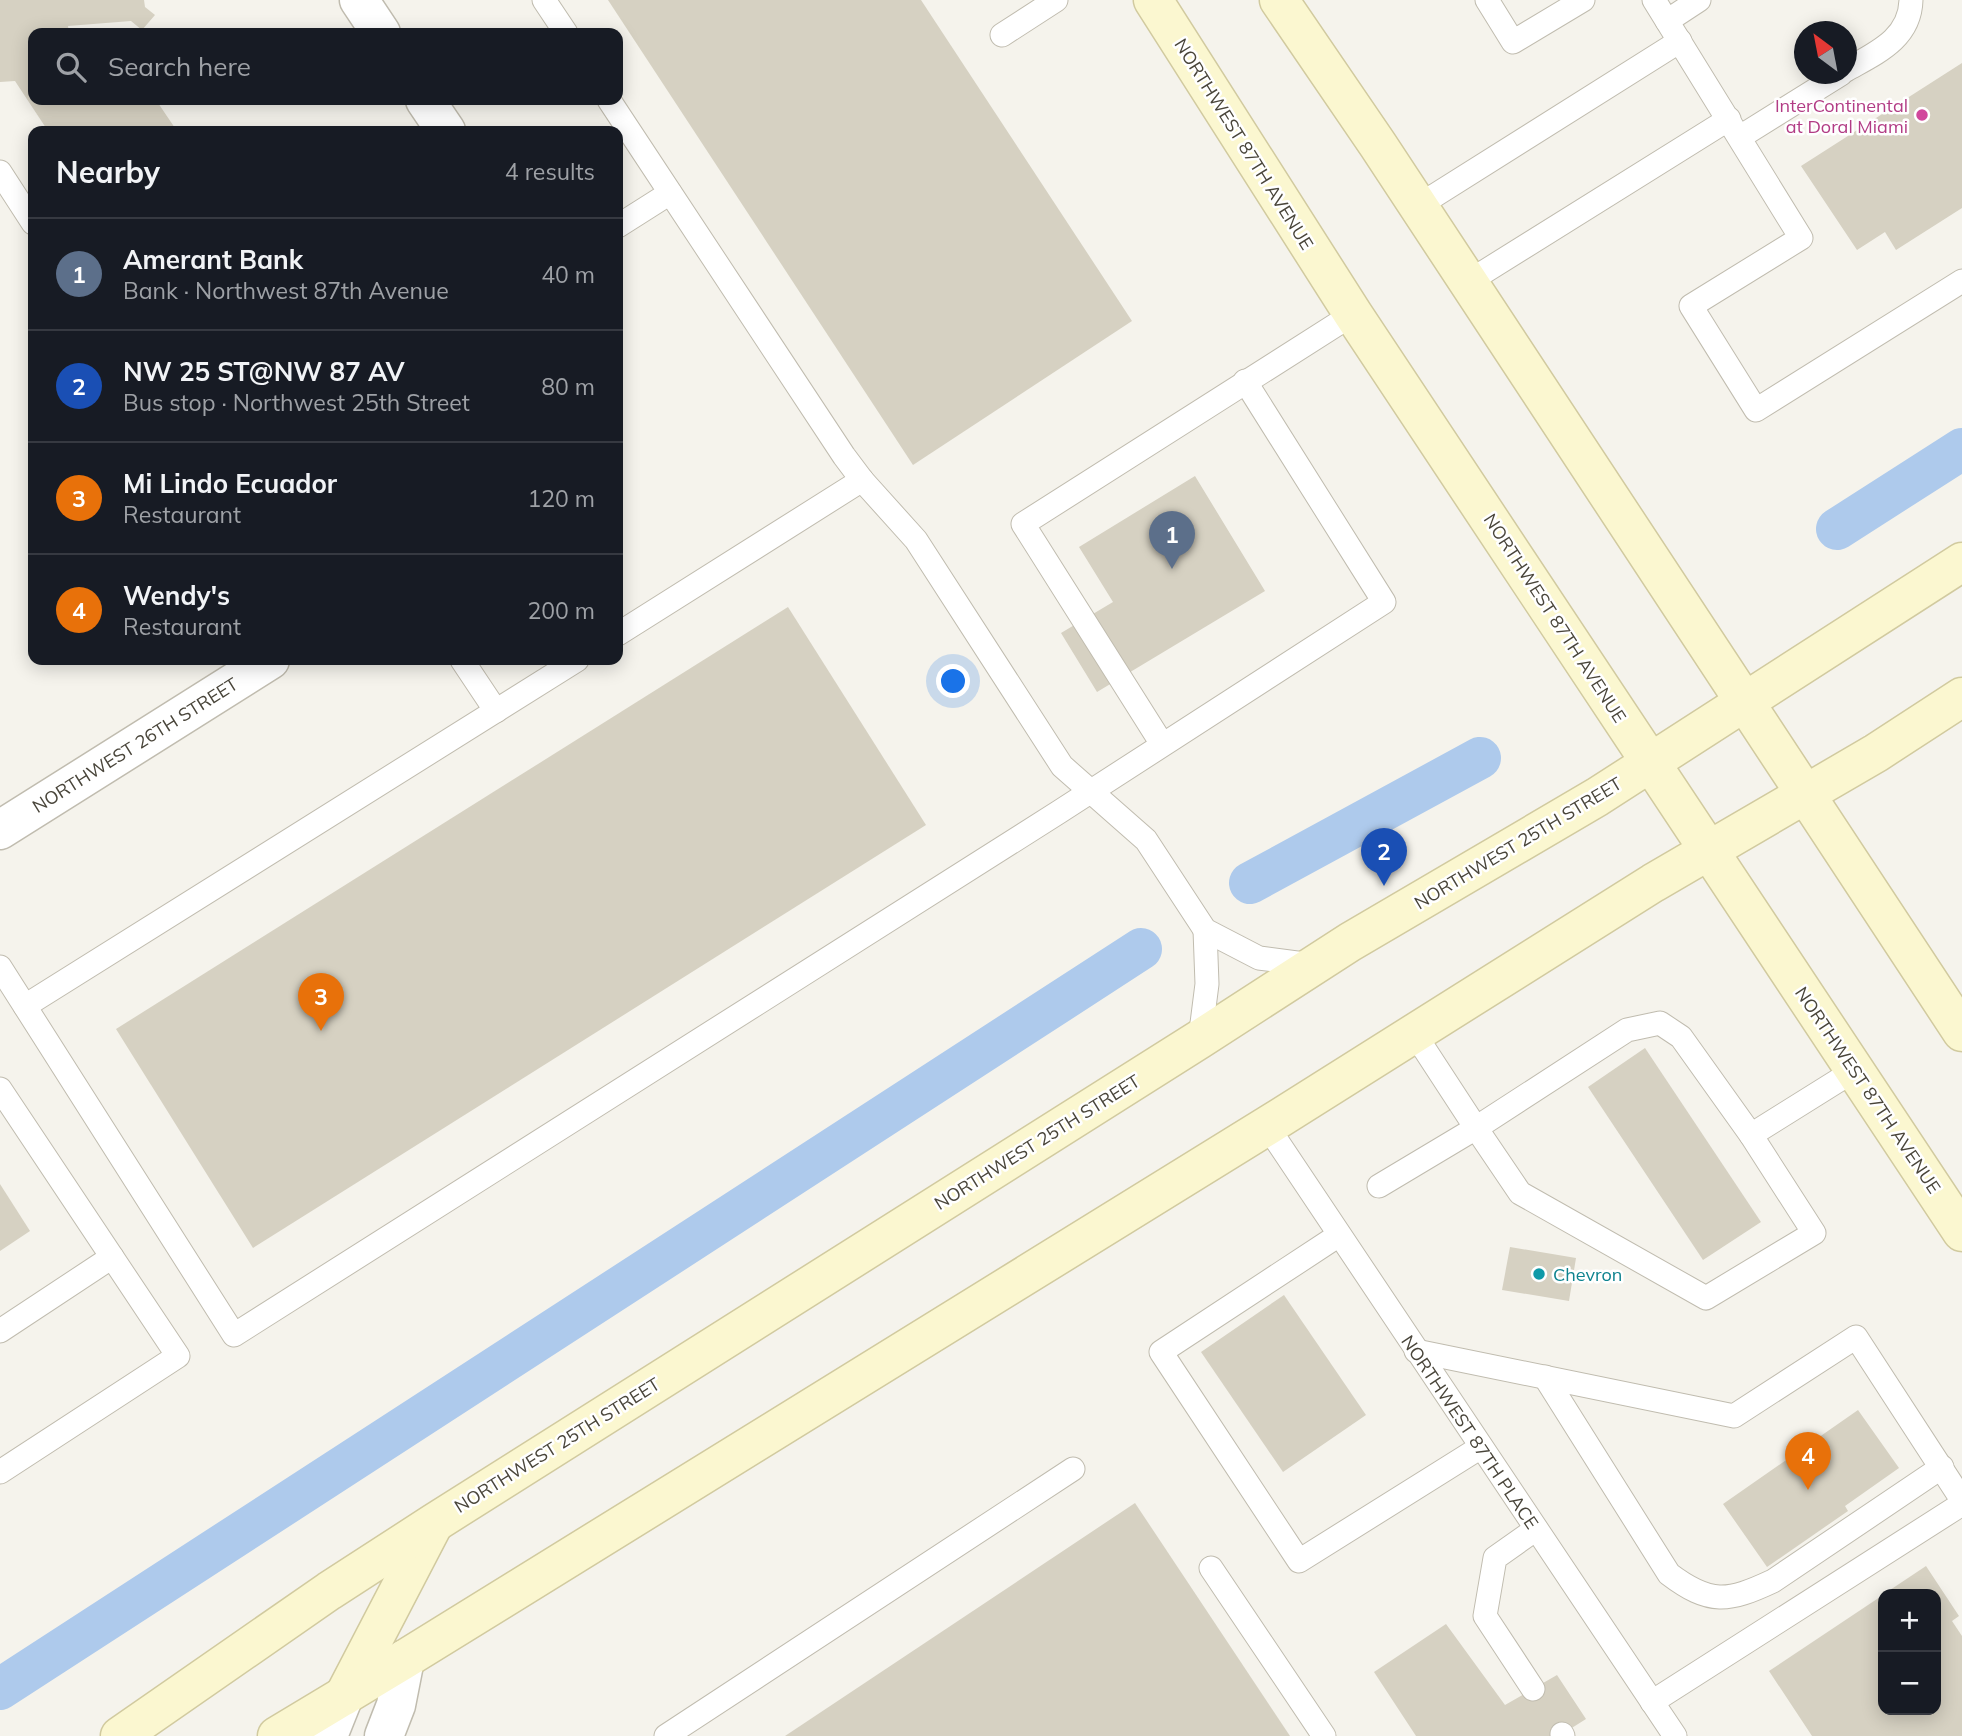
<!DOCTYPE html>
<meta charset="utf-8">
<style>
:root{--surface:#171b24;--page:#242831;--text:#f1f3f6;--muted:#9ea1a6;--line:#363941;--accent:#0f766e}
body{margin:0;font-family:Mulish,sans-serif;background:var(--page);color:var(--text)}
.controls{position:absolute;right:21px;bottom:21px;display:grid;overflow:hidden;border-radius:14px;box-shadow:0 4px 18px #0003}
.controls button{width:63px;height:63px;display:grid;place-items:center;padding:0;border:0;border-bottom:2px solid var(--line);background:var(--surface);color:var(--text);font:35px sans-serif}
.compass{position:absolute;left:1794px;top:21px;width:63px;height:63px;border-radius:50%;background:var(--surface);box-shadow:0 4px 18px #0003;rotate:328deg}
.you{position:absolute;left:954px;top:682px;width:24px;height:24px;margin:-18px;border:5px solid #fff;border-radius:50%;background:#1a73e8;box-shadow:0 0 0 10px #1a73e833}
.badge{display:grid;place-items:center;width:46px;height:46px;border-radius:50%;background:var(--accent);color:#fff;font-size:23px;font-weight:700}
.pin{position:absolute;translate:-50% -58px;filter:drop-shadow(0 2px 4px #0008)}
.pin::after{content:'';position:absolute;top:37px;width:24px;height:21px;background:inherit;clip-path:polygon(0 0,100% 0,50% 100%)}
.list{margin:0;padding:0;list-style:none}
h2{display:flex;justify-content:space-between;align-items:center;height:91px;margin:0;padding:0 28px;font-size:30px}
h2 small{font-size:23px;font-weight:400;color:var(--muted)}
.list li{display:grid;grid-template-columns:46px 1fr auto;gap:21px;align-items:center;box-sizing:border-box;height:112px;padding:0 28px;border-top:2px solid var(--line)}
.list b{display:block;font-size:26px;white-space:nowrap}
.list p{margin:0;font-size:23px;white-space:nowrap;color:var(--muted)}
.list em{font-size:23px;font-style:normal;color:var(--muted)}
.icon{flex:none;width:38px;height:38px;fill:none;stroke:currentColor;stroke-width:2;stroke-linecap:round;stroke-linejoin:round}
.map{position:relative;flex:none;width:1962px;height:1736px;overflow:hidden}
.search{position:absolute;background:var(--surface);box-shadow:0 4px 18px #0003;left:28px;top:28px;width:595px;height:77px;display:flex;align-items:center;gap:18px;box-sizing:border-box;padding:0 24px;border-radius:14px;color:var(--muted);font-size:26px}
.panel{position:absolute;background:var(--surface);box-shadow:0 4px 18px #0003;left:28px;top:126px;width:595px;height:539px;border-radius:14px}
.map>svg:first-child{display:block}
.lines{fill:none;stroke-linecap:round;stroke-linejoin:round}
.canal{stroke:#aecaec;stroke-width:42}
.building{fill:#d6d1c2}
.service-casing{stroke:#c0bcaf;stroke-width:25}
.minor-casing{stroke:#c0bcaf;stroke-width:41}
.secondary-casing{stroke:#d1ca9f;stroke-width:41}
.service{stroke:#fff;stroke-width:23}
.minor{stroke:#fff;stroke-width:38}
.secondary{stroke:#fbf7d0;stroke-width:38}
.hotel-dot{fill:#d1479c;stroke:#fff;stroke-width:2.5}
.culture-dot{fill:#0f9aa8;stroke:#fff;stroke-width:2.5}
.labels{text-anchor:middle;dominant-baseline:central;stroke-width:5;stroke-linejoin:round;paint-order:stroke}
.hotel-label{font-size:18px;fill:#b23c85;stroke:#fff;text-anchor:end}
.street-label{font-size:18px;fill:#49453a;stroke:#fff}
.culture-label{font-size:18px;fill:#0d838f;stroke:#fff;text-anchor:start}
</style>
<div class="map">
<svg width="1962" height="1736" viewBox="0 0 1962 1736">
<rect width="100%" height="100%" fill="#f5f3ec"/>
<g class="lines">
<g class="canal">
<polyline points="1837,529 1962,449"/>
<polyline points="1250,883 1480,758"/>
<polyline points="0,1689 1141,949"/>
</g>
</g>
<g class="building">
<polygon points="0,0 144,0 145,7 155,15 142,30 131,21 68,26 69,33 33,33 33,100 156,100 177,131 48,131 15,81 0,82"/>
<polygon points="608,0 921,0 1132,321 913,465"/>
<polygon points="1962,63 1962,208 1896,250 1885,232 1857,250 1801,166"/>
<polygon points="1195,476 1265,591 1097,692 1061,633 1113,602 1079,547"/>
<polygon points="788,607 926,825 253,1248 116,1029"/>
<polygon points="1645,1048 1761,1222 1703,1260 1588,1087"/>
<polygon points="0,1184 30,1231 0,1251"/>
<polygon points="1510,1247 1576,1258 1569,1301 1502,1290"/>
<polygon points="1284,1295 1366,1415 1283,1472 1201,1352"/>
<polygon points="1858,1410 1899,1468 1845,1506 1848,1511 1767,1567 1723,1504"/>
<polygon points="1135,1503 1290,1736 785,1736"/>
<polygon points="1926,1566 1959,1616 1952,1621 1962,1636 1962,1736 1812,1736 1769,1671 1883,1595 1883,1710 1936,1710 1936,1594 1884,1594"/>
<polygon points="1446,1624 1505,1705 1557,1675 1586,1719 1559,1736 1416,1736 1374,1672"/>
</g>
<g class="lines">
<defs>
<g id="service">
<polyline points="544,0 566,33"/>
<polyline points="1487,0 1513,42 1583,0"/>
<polyline points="1654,0 1801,238 1691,306 1756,410 1962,281"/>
<polyline points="1667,21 1699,0"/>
<polyline points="1002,35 1056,0"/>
<path d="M1846 70C1876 53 1910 39 1911 0"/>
<polyline points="609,100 844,456 862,480 916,540 1062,766 1146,840 1205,930 1259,958 1312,965"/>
<polyline points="1740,137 1841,74"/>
<polyline points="0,172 33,223"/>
<polyline points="1418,206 1680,41"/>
<polyline points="618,226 670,193"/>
<polyline points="1468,282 1729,119"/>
<polyline points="618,634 862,480"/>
<polyline points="462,660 496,711"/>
<polyline points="1162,744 1023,524 1353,314"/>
<polyline points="0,967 234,1335 1059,812 1384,602 1245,381"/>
<polyline points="25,1006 577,660"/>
<polyline points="1414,1033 1476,1128 1627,1030 1660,1023 1681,1037 1751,1135 1855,1070"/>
<polyline points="1200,1039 1207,984 1205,930"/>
<polyline points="0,1089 178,1356 0,1472"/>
<polyline points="1267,1126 1675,1736"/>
<polyline points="1379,1186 1476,1128 1520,1193 1706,1298 1814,1233 1751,1135"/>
<polyline points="1339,1235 1161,1352 1299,1561 1481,1447"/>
<polyline points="0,1331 112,1257"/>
<polyline points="1416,1351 1734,1416 1856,1337 1962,1500"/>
<path d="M1545 1377 1669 1574C1710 1605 1728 1602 1773 1581L1942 1467"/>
<polyline points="1211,1568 1324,1736"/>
<polyline points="1533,1689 1485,1616 1495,1558 1536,1529"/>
<polyline points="1652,1702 1962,1504"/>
<polyline points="1562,1734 1563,1736"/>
<polyline points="666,1736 1073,1469"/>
</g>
<g id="minor">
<polyline points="359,0 381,33"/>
<polyline points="425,100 446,131"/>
<polyline points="0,830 270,660"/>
<polyline points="328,1736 344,1696"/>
<polyline points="384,1736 396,1705 405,1659"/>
</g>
<g id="secondary">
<polyline points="1153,0 1353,314 1962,1232"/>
<polyline points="1279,0 1378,145 1962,1032"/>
<polyline points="344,1696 433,1525"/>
<polyline points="120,1736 329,1591 434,1523 1200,1039 1350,942 1597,797 1962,562"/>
<polyline points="277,1736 405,1659 1267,1126 1653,883 1876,753 1962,697"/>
</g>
</defs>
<use href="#service" class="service-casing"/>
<use href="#minor" class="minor-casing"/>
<use href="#secondary" class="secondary-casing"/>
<use href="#service" class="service"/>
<use href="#minor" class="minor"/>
<use href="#secondary" class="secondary"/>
</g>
<circle class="hotel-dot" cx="1922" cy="115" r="7"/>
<circle class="culture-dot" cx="1539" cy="1274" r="7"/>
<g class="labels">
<g class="hotel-label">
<text x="1908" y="105">InterContinental<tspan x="1908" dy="21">at Doral Miami</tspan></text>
</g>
<g class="street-label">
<text transform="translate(1244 144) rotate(58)">NORTHWEST 87TH AVENUE</text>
<text transform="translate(1555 618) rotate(57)">NORTHWEST 87TH AVENUE</text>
<text transform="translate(135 745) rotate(-32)">NORTHWEST 26TH STREET</text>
<text transform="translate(1518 843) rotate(-31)">NORTHWEST 25TH STREET</text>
<text transform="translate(1868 1090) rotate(56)">NORTHWEST 87TH AVENUE</text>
<text transform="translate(1037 1142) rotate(-32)">NORTHWEST 25TH STREET</text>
<text transform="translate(1470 1432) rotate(56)">NORTHWEST 87TH PLACE</text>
<text transform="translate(557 1445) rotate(-32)">NORTHWEST 25TH STREET</text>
</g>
<g class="culture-label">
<text x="1553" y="1274">Chevron</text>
</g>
</g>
</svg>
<div class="controls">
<button>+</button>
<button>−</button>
</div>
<svg class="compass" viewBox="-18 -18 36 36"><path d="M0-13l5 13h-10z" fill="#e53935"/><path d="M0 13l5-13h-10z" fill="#9ea1a6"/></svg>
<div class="you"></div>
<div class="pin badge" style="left:1172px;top:569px;background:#5c6f8a">1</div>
<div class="pin badge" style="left:1384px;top:886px;background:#1a4fb4">2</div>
<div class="pin badge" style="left:321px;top:1031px;background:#e8710a">3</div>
<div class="pin badge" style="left:1808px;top:1490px;background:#e8710a">4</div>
<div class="search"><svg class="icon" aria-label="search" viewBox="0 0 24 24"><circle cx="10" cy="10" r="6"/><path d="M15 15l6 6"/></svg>Search here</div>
<section class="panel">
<h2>Nearby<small>4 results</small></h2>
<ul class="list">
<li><span class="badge" style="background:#5c6f8a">1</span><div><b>Amerant Bank</b><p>Bank · Northwest 87th Avenue</p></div><em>40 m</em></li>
<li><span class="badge" style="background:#1a4fb4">2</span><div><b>NW 25 ST@NW 87 AV</b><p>Bus stop · Northwest 25th Street</p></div><em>80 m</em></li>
<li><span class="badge" style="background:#e8710a">3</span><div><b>Mi Lindo Ecuador</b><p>Restaurant</p></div><em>120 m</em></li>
<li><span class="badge" style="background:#e8710a">4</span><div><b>Wendy's</b><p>Restaurant</p></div><em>200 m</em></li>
</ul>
</section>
</div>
